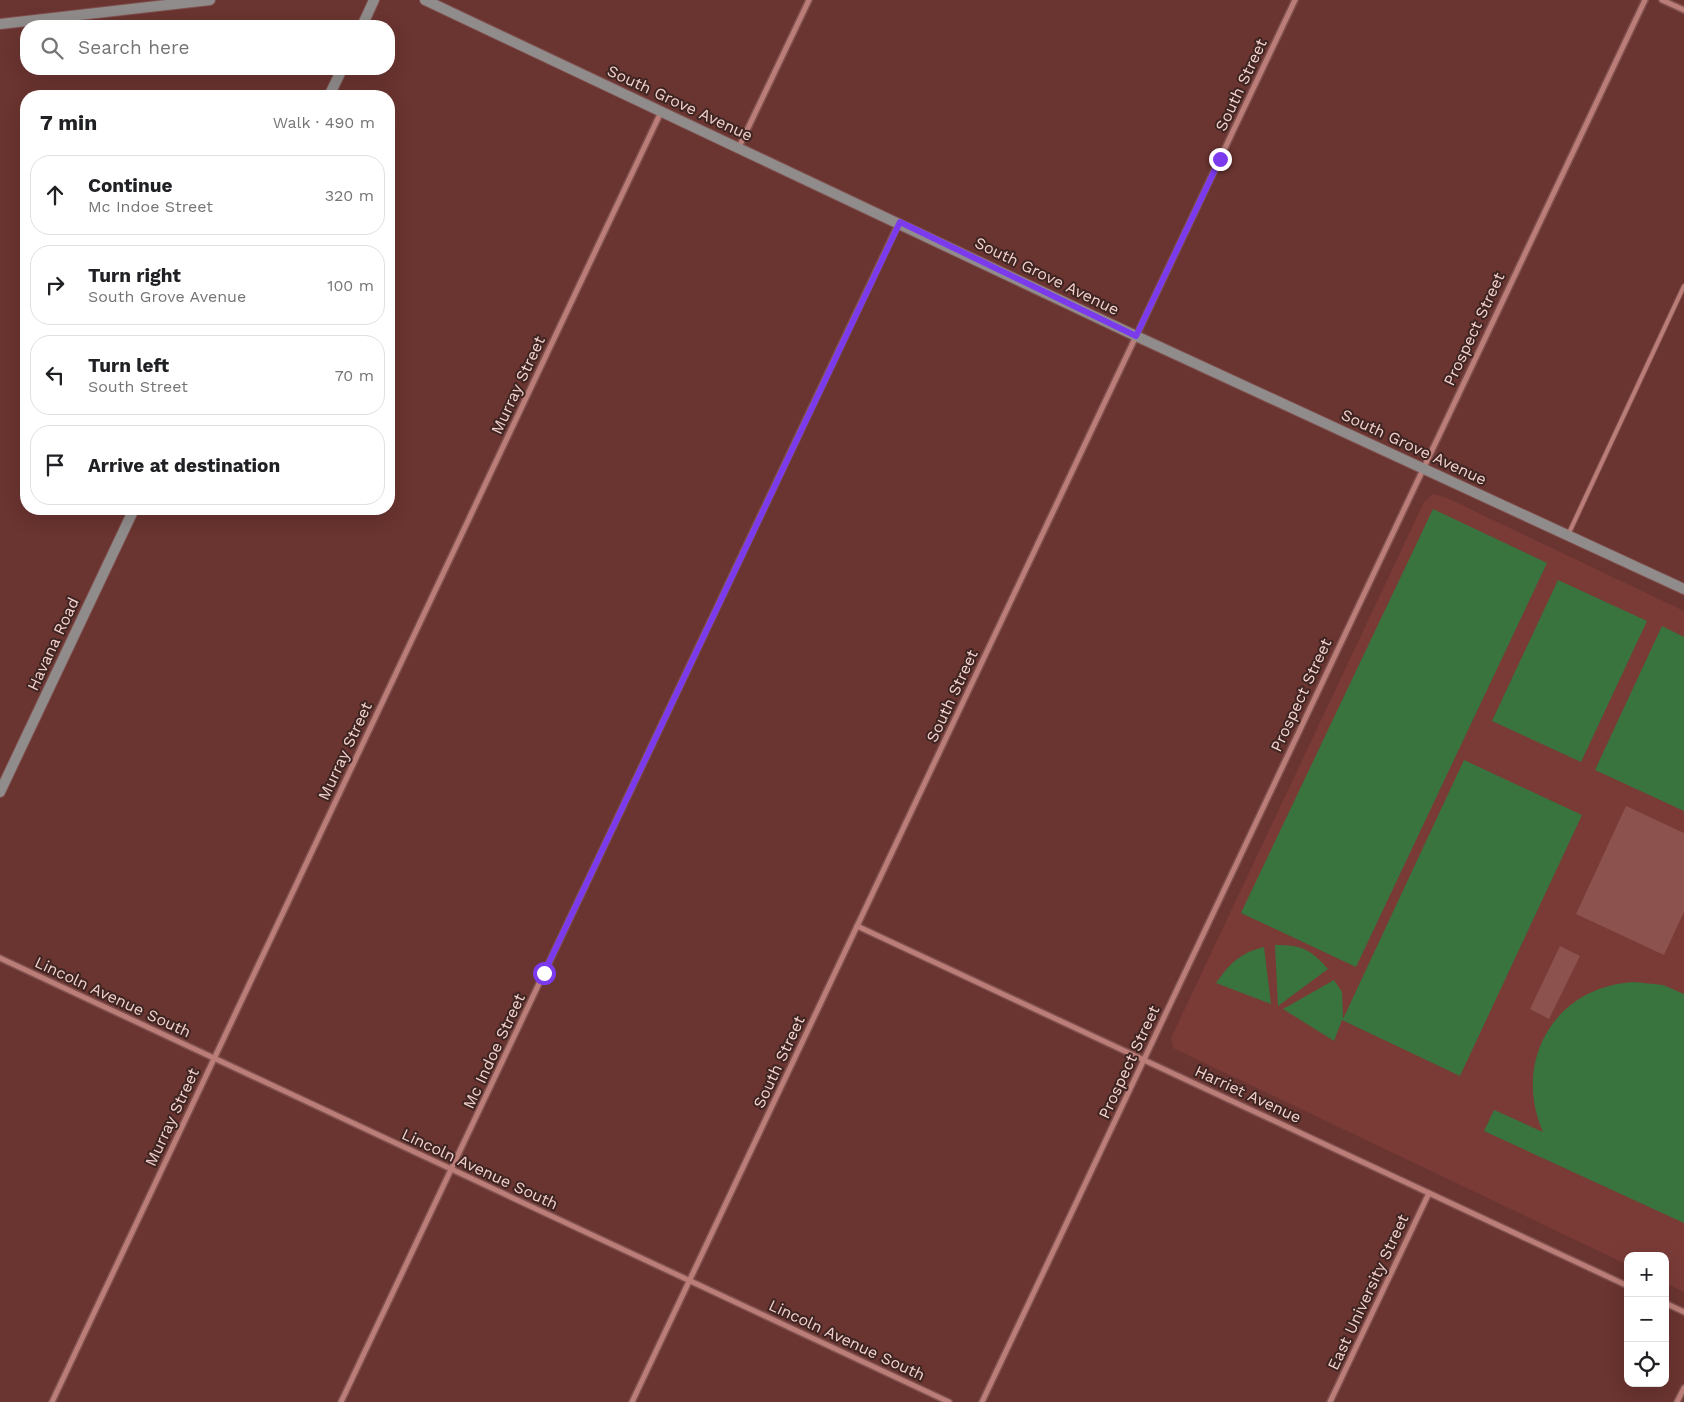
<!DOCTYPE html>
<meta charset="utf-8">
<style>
:root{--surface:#fff;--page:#f2f2f2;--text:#202124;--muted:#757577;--line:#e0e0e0}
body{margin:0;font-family:"Work Sans",sans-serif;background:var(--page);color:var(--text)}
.controls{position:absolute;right:15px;bottom:15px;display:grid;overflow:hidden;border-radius:10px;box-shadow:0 5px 20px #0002}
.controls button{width:45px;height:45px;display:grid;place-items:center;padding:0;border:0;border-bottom:1px solid var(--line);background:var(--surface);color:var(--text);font:25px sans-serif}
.stop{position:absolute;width:15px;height:15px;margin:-11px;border:4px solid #7c3aed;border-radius:50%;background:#fff}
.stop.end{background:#7c3aed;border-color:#fff;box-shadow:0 1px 5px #0008}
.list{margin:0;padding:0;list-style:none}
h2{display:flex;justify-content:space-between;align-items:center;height:65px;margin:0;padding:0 20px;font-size:21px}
h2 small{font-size:16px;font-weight:400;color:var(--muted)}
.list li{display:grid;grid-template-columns:32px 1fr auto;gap:15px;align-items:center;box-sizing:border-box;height:80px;margin:0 10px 10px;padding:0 10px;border:1px solid var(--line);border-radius:20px}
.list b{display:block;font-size:19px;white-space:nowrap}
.list p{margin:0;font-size:16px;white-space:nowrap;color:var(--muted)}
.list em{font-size:16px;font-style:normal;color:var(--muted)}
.icon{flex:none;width:28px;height:28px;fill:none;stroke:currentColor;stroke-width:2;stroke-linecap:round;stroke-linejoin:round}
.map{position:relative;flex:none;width:1684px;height:1402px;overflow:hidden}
.search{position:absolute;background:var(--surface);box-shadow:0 5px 20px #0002;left:20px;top:20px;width:375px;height:55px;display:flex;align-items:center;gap:12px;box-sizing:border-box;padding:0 18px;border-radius:20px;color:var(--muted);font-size:19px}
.panel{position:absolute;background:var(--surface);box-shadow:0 5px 20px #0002;left:20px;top:90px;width:375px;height:425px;border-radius:20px}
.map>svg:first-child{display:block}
.built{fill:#7a3b37}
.green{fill:#39733d}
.building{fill:#8c524d}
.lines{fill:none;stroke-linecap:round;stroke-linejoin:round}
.lane-casing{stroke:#7f504e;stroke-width:6}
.street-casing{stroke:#7f504e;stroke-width:8}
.secondary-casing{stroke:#7f504e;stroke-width:12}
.lane{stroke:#bb7d77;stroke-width:4}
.street{stroke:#bb7d77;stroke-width:5}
.secondary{stroke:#908c8c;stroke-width:10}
.route{stroke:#7c3aed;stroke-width:6}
.labels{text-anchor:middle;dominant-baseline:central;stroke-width:4;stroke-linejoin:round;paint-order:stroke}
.street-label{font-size:16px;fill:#f4d1cd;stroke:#3e2522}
</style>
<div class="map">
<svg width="1684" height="1402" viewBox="0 0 1684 1402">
<rect width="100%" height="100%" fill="#6a3430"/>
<polygon class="built" points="1433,494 1447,498 1684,611 1684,1292 1665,1283 1665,1256 1628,1256 1628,1265 1173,1048 1171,1038 1424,502"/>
<g class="green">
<polygon points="1433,509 1547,563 1356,967 1241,913"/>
<polygon points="1558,580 1647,621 1581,762 1492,721"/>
<polygon points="1662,626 1684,637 1684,811 1595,770"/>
<polygon points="1464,760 1582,815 1460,1076 1342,1020 1334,1041 1283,1009 1334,980 1342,992 1343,1019"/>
<path d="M1275 945C1302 945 1310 949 1328 969L1278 1006Z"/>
<path d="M1264 947 1271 1004 1216 983C1230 963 1240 953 1264 947Z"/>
<path d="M1634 982 1663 985 1684 994V1223L1484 1131 1494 1110 1543 1132C1512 1061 1555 986 1634 982Z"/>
</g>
<g class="building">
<polygon points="1626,806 1684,833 1684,912 1664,955 1576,914"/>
<polygon points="1560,946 1580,956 1549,1019 1530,1009"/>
</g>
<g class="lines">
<defs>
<polyline id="lane" points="1568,535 1684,286"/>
<g id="street">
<polyline points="1662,0 1684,10"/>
<polyline points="739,147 809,0"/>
<polyline points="857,926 1628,1286"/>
<polyline points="0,958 949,1402"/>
<polyline points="1665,1303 1684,1312"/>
<polyline points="52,1402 661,112"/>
<polyline points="341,1402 899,223"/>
<polyline points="632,1402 1295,0"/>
<polyline points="982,1402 1645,0"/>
<polyline points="1330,1402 1429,1193"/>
<polyline points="1677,1402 1684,1388"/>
</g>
<g id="secondary">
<polyline points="425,0 1136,336 1684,589"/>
<polyline points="0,24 210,0"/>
<polyline points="362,26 374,0"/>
<polyline points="329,96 342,69"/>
<polyline points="0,792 134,509"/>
</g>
</defs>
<use href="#lane" class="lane-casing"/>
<use href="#street" class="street-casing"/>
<use href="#secondary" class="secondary-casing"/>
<use href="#lane" class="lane"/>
<use href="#street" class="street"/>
<use href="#secondary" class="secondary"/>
</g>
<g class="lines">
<polyline class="route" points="544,973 900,222 1136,336 1220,159"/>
</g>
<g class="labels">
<g class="street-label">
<text transform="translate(1241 85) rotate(-65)">South Street</text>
<text transform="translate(680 103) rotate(25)">South Grove Avenue</text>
<text transform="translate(1047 276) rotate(26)">South Grove Avenue</text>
<text transform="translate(1474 329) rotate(-65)">Prospect Street</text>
<text transform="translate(518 385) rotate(-65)">Murray Street</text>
<text transform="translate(1414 447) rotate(25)">South Grove Avenue</text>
<text transform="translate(53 644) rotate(-65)">Havana Road</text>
<text transform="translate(1301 695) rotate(-65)">Prospect Street</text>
<text transform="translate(952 696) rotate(-65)">South Street</text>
<text transform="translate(345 751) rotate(-65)">Murray Street</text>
<text transform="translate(113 997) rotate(25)">Lincoln Avenue South</text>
<text transform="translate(494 1051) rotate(-65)">Mc Indoe Street</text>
<text transform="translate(779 1062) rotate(-65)">South Street</text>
<text transform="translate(1129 1062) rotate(-65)">Prospect Street</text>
<text transform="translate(1248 1094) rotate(25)">Harriet Avenue</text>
<text transform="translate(172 1117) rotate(-65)">Murray Street</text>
<text transform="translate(480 1169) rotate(25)">Lincoln Avenue South</text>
<text transform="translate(1368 1292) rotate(-65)">East University Street</text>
<text transform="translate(847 1340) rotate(25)">Lincoln Avenue South</text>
</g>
</g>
</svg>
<div class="controls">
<button>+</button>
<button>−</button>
<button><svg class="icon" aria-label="locate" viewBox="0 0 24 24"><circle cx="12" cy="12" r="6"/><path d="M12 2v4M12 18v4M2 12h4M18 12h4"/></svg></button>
</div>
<div class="stop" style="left:544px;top:973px"></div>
<div class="stop end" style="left:1220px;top:159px"></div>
<div class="search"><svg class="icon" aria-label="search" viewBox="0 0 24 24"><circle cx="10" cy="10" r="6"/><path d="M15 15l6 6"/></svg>Search here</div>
<section class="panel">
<h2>7 min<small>Walk · 490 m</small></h2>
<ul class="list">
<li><svg class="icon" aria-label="ahead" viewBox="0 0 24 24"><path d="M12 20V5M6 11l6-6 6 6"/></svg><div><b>Continue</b><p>Mc Indoe Street</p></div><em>320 m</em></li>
<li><svg class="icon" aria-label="right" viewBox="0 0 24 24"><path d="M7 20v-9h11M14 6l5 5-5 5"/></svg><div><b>Turn right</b><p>South Grove Avenue</p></div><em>100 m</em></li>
<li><svg class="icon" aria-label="left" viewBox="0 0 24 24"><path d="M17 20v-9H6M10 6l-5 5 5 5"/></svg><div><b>Turn left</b><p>South Street</p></div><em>70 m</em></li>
<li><svg class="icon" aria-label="arrive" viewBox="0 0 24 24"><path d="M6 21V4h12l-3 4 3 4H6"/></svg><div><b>Arrive at destination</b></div></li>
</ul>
</section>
</div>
